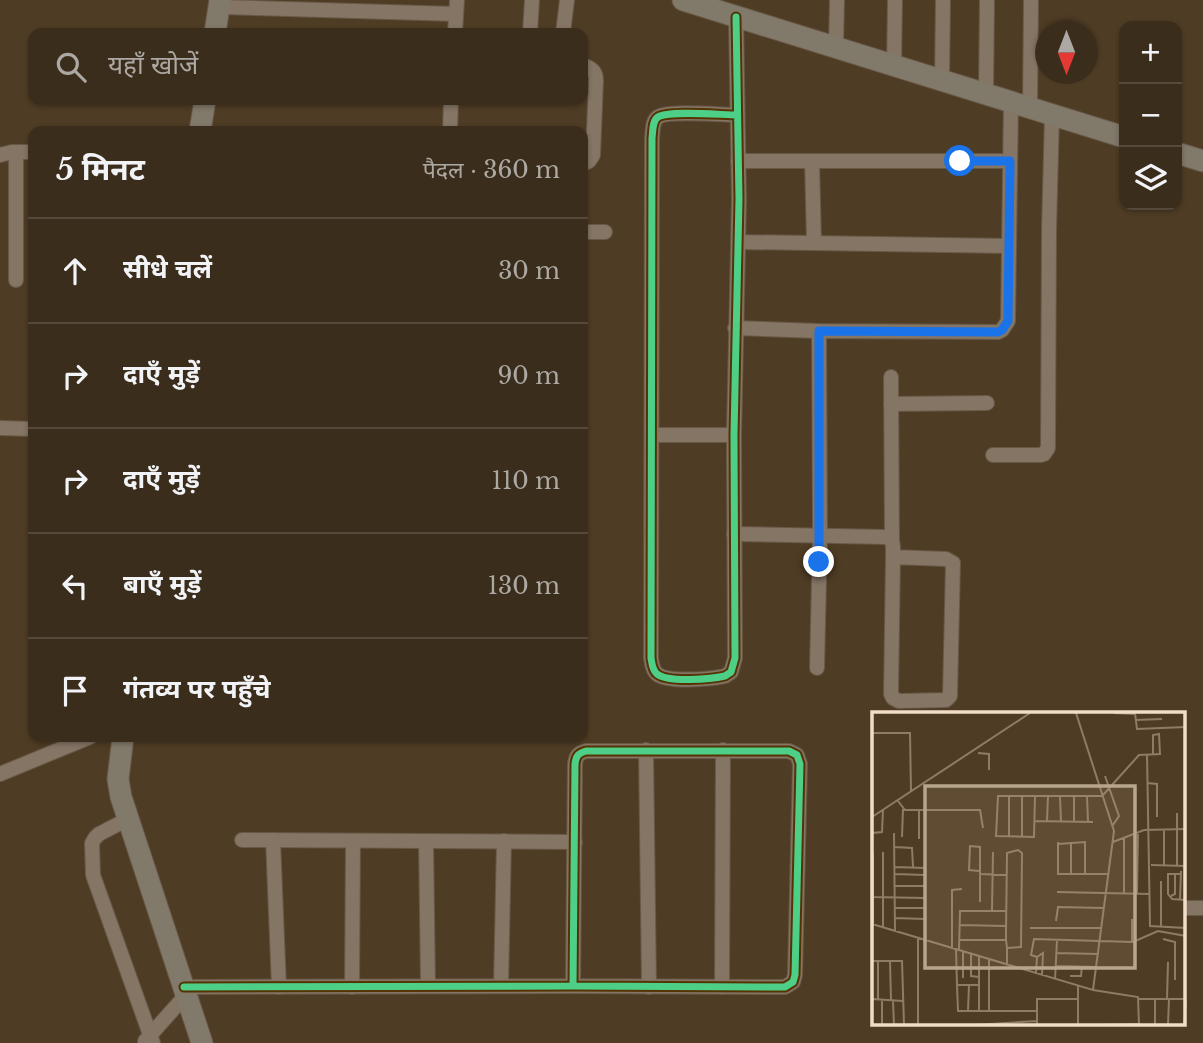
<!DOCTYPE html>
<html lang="hi">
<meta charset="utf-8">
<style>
:root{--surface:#3b2d1b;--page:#423524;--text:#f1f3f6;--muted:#aca8a3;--line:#54493a}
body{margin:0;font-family:"Libre Baskerville","Noto Sans Devanagari",serif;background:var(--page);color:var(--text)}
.controls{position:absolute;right:21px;top:21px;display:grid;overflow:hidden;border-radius:14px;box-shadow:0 2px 5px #0004}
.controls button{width:63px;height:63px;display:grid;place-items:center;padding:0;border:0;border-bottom:2px solid var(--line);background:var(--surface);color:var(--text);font:35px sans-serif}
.compass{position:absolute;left:1035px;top:21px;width:63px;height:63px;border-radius:50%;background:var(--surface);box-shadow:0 2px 5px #0004;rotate:180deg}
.stop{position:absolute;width:21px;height:21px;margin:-16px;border:5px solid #1a73e8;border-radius:50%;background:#fff}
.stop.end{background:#1a73e8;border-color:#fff;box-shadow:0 2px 7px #0008}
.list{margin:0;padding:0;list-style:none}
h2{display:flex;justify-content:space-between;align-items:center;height:91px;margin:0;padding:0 28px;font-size:30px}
h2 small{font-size:23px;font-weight:400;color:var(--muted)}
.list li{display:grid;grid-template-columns:46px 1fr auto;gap:21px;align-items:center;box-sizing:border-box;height:105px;padding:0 28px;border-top:2px solid var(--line)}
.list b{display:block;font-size:26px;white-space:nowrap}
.list em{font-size:23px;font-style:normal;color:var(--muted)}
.icon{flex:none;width:38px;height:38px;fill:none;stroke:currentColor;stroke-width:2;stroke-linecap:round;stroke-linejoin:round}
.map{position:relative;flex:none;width:1203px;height:1043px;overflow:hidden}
.search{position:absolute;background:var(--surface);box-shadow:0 2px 5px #0004;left:28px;top:28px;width:560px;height:77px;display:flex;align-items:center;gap:18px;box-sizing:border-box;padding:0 24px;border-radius:14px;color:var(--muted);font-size:26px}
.panel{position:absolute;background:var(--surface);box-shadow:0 2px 5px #0004;left:28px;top:126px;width:560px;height:616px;border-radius:14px}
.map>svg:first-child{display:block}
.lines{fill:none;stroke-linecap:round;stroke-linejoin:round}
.street-casing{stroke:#685846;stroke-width:16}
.secondary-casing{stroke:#685846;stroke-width:23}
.street{stroke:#847565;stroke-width:14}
.secondary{stroke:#81796a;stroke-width:21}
.cycleway-casing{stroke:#553303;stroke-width:11}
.cycleway{stroke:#4dcf88;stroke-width:7}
.route{stroke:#1a73e8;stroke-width:9}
.inset-road{fill:none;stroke:#907c65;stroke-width:2}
.view{fill:#b9a58e;fill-opacity:0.15;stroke:#b9a58e;stroke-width:3.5}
.inset-edge{fill:none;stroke:#f2ddc7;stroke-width:3.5}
</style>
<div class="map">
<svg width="1203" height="1043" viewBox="0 0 1203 1043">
<rect width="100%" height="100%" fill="#4f3c24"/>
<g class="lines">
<defs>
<g id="street">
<polyline points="219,7 456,14"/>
<path d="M736 17C737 77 738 138 739 199L734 435 735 658 731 672 725 676C712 679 668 683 657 674 652 670 652 663 651 658L652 138C653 131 652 121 658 117 669 110 722 115 737 115"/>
<polyline points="455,33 457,0"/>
<polyline points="530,33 532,0"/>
<polyline points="563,33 567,0"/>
<polyline points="836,48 837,0"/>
<path d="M583 65C591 68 596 71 596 80L593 155 589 161 583 164"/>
<polyline points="894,67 895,0"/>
<polyline points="942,81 943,0"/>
<polyline points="986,94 987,0"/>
<polyline points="1030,108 1031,0"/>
<polyline points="450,131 451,100"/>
<polyline points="0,155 12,152 33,152"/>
<polyline points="738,161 1010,161"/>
<polyline points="812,161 814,243"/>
<polyline points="583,232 605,232"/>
<polyline points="738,242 1009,246"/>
<polyline points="16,280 16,152"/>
<polyline points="735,328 819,331 998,332 1002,330 1008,321 1011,101"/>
<polyline points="891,377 892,540"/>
<polyline points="891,404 987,403"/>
<polyline points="0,428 33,429"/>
<polyline points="652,435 734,435"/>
<polyline points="993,455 1041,455 1044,454 1048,448 1049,230 1052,114"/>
<polyline points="734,534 886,537 892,540 893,547 893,557 891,694 893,698 899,701 946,700 950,696 953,563 946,559 893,557"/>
<polyline points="817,668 820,535 819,331"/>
<polyline points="646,750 649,987"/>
<polyline points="0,774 90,737"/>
<polyline points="128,819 99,834 95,838 92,843 93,875 153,1043"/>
<polyline points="242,840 575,842"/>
<polyline points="273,840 279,987"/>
<polyline points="426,841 428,986"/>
<polyline points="1184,908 1203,908"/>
<polyline points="501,986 504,841"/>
<path d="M184 987 573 986 785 987 793 982 795 975 800 764 797 755 789 751H586C579 753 576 755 575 764L573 986"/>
<polyline points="352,987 353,841"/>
<polyline points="722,987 723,750"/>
<polyline points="145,1041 186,995"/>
</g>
<g id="secondary">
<polyline points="683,0 1124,137"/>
<polyline points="215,33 220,0"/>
<polyline points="200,131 205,100"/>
<polyline points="1177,153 1203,161"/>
<polyline points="123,737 118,779 121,797 202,1043"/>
</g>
</defs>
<use href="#street" class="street-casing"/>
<use href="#secondary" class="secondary-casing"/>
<use href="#street" class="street"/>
<use href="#secondary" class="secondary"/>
<defs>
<g id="cycleway">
<path d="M736 17C737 77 738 138 739 199L734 435 735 658 731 672 725 676C712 679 668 683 657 674 652 670 652 663 651 658L652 138C653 131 652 121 658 117 669 110 722 115 737 115"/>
<path d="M184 987 573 986 785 987 793 982 795 975 800 764 797 755 789 751H586C579 753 576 755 575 764L573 986"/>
</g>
</defs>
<use href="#cycleway" class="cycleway-casing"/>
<use href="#cycleway" class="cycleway"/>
</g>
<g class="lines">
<polyline class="route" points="819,562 819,331 998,332 1002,330 1008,321 1010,161 960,161"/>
</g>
<g transform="translate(872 712)">
<rect width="313" height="313" fill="#4f3c24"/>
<path class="inset-road" d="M242 1 263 2M263 1 265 17 314 15M263 8 290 7M0 21H38L39 80M106 41 117 42V58M275 42 278 214 314 216M281 42V23L287 22 288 42M233 64 247 104 241 113M275 71 285 72V105M231 83 267 43 289 42M150 84V125M163 84 162 125 124 124 126 84H231M188 84 189 110M215 84 216 110M26 89 33 98H108L111 116M0 105 158 1M163 109 221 110M175 109 176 84M202 110V84M0 121 10 120 11 98M22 121 23 219M30 125 31 97M137 125V84M47 127V98M186 130V162H237M241 130 272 118 314 117M186 132 213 130V162M199 132V162M23 135 40 136 41 155M1 141V212M279 153 314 154M292 153V118M305 153V101M22 155 53 156M107 159 97 158 98 134 108 135V162L135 163M23 162 53 163M108 162V190M309 162H296V182L300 187 314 188M23 174H53M185 180 278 182M252 181V126M265 182 266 120M299 184 303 182V162M0 185 53 186M308 188 309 159M23 196H53M120 198 121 140M23 206 53 207M184 209 186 195 232 196M0 212 221 278 242 119 204 1M87 213 134 214M11 215V140M158 216H230M289 216V169M46 226V313M291 227 303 230V268M53 228V131M87 228H134M260 230V207M80 236V178L90 177M135 236 149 235 150 141 146 138 135 141 134 221V228L135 236V253M84 237 85 273M87 238 88 199H135M184 241 227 242M99 242V264L107 265M107 245V273H85L86 299H164M165 245 171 241 170 264M0 249H30L32 313M6 249V287M18 249 19 288M184 254 225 255M164 262 165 245 159 243 162 227 261 230 286 219 314 224M198 264H209L210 254M91 266V240M183 268 185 228M107 273V299M221 278 266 285 267 313M0 287 31 289M267 287H312M295 287 296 250M21 289 22 313M96 299 97 273M117 299V248M10 313V288M102 313 165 309M165 313V287H206M206 313V274M229 313 267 312M283 313V287M296 313 297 287M312 313 314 288"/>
<path class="view" d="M53 74H263V256H53Z"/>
<rect width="313" height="313" class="inset-edge"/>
</g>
</svg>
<div class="controls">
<button>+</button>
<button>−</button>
<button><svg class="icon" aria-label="layers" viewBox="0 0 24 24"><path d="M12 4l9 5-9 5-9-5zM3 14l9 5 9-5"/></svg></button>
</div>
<svg class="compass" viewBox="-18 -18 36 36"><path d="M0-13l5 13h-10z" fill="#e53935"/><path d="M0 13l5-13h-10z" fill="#aca8a3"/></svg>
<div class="stop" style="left:960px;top:161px"></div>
<div class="stop end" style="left:819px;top:562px"></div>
<div class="search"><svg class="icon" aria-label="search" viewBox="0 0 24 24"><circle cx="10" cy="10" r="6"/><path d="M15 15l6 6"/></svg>यहाँ खोजें</div>
<section class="panel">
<h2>5 मिनट<small>पैदल · 360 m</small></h2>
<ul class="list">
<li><svg class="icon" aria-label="ahead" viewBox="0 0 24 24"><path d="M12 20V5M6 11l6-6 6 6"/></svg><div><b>सीधे चलें</b></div><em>30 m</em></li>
<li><svg class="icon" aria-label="right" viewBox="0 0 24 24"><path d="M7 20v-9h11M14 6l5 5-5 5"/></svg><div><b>दाएँ मुड़ें</b></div><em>90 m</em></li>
<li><svg class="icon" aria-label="right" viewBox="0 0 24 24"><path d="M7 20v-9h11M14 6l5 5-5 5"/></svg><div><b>दाएँ मुड़ें</b></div><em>110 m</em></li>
<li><svg class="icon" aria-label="left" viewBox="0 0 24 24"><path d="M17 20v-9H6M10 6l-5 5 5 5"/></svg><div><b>बाएँ मुड़ें</b></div><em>130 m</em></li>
<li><svg class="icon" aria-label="arrive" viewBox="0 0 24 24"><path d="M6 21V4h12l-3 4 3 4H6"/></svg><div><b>गंतव्य पर पहुँचे</b></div></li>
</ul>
</section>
</div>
